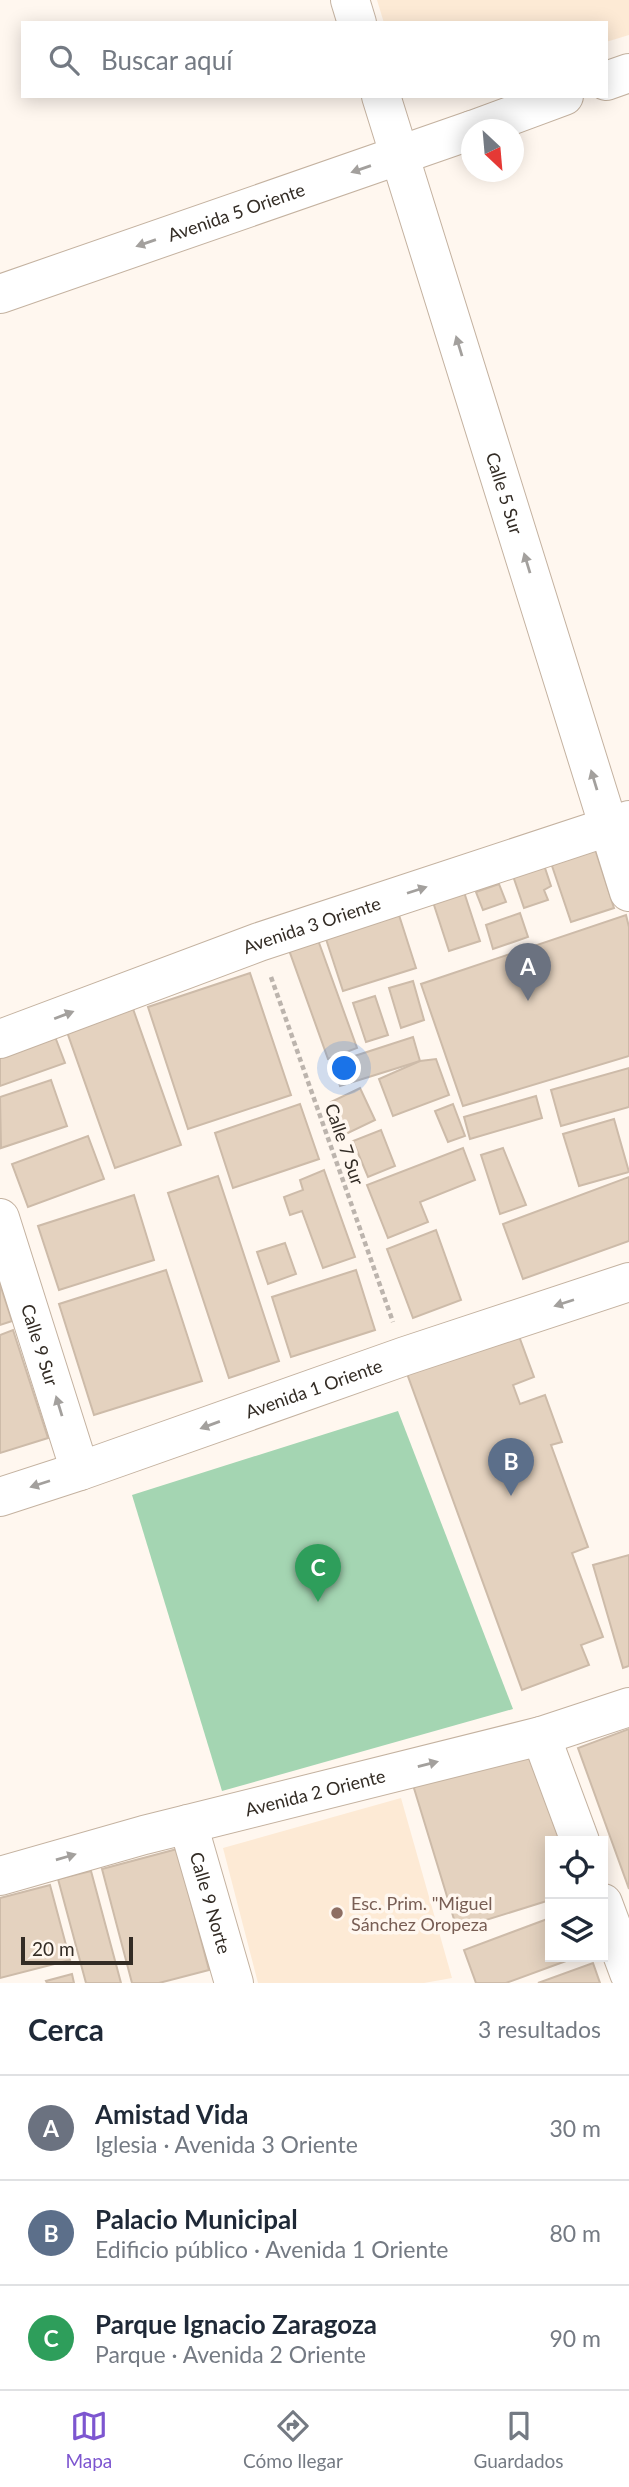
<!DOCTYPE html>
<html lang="es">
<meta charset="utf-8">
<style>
:root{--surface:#fff;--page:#f2f2f3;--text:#1f2937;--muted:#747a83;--line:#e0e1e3;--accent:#7d56d0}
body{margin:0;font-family:Lato,sans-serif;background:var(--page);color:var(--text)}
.controls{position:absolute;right:21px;bottom:21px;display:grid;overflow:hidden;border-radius:0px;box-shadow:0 4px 18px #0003}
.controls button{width:63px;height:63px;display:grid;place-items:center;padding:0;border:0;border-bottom:2px solid var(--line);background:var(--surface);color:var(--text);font:35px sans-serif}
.compass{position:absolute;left:461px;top:119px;width:63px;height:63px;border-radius:50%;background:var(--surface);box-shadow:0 4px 18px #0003;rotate:154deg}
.scale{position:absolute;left:21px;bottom:18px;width:112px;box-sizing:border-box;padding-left:7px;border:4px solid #332c25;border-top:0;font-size:19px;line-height:24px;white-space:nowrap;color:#332c25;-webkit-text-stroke:5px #fff7ef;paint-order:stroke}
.you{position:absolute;left:345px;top:1069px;width:24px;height:24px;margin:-18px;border:5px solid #fff;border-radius:50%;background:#1a73e8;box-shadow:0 0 0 10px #1a73e833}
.badge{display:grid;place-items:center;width:46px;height:46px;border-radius:50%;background:var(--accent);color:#fff;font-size:23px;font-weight:700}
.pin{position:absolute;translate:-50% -58px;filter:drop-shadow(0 2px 4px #0008)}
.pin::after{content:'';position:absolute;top:37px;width:24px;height:21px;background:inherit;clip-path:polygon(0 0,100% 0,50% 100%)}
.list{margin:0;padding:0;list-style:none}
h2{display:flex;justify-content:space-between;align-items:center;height:91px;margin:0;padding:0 28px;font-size:30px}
h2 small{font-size:23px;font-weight:400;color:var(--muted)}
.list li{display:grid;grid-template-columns:46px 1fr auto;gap:21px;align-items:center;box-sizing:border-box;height:105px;padding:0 28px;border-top:2px solid var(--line)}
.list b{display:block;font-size:26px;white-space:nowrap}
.list p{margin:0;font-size:23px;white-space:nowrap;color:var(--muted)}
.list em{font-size:23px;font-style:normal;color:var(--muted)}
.icon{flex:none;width:38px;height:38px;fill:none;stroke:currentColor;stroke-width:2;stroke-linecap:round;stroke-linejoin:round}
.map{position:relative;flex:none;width:629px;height:1983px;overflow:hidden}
.search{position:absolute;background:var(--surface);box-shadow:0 4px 18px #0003;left:21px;right:21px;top:21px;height:77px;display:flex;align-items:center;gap:18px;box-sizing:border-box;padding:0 24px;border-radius:0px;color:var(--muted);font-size:26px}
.sheet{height:406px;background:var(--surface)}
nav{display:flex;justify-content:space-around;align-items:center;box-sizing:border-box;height:98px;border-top:2px solid var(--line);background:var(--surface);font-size:19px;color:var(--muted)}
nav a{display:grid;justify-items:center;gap:4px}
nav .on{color:var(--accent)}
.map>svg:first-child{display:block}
.built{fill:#fdead5}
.green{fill:#a4d5b2}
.building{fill:#e4d2bf;stroke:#cdbba9;stroke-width:2}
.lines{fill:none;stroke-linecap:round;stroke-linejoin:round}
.minor-casing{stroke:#c4b2a0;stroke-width:40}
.path{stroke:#bcb4ad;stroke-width:4.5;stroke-dasharray:5 3.5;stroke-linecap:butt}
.minor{stroke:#fff;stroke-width:38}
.oneway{fill:#a3a09d}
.education-dot{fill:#8d6e63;stroke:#fff7ef;stroke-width:2.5}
.labels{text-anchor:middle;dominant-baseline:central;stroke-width:7;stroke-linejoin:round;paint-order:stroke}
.street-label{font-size:18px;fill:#332c25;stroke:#fff7ef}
.education-label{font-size:18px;fill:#785e54;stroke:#fff7ef;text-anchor:start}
</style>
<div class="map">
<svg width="629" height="1983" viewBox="0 0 629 1983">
<rect width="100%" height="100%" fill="#fff7ef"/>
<g class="built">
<polygon points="377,0 629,0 629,35 606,42 606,23 384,23"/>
<polygon points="401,1798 452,1978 424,1983 258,1983 223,1848"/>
</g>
<polygon class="green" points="398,1411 513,1709 222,1791 132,1495"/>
<g class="building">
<polygon points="595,849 614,908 571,922 551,863"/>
<polygon points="541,856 551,886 544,890 548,900 524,908 510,867"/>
<polygon points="499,884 506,902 483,910 476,892"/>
<polygon points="464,892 480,941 449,951 433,902"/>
<polygon points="398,912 416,968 343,991 325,936"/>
<polygon points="520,913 528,937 493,949 486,925"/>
<polygon points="626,915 629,927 629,1056 463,1106 421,984"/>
<polygon points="318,940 357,1048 328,1059 289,950"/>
<polygon points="250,973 291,1095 188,1129 148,1007"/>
<polygon points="413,981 424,1020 401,1028 389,988"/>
<polygon points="375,996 388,1035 366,1042 353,1003"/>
<polygon points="132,1006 181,1145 115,1168 66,1029"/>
<polygon points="54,1034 65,1063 0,1086 0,1054"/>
<polygon points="413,1037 420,1061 340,1086 333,1063"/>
<polygon points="436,1059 449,1095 393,1116 379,1079 420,1061"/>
<polygon points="629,1068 629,1107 561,1126 551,1090"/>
<polygon points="51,1080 67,1126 1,1148 0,1097"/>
<polygon points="360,1088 375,1120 346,1134 331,1102"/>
<polygon points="536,1096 542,1118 470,1139 464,1117"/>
<polygon points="300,1104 319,1159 233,1188 215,1133"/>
<polygon points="453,1104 465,1136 448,1142 435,1111"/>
<polygon points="614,1119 629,1172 579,1186 563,1134"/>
<polygon points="381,1130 395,1166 368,1177 353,1141"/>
<polygon points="88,1136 104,1179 28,1207 12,1164"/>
<polygon points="463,1148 475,1180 420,1202 428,1222 388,1238 367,1185"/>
<polygon points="503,1148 526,1205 500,1214 481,1155"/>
<polygon points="324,1170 355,1257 323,1268 302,1211 290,1215 284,1197 303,1190 300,1180"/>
<polygon points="218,1176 279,1361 229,1378 168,1193"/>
<polygon points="629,1177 629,1241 523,1279 503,1224"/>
<polygon points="134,1195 154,1260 59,1290 38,1226"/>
<polygon points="436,1230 461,1300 413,1318 387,1249"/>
<polygon points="285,1243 296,1274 268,1284 257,1252"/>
<polygon points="166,1270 202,1381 94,1415 59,1304"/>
<polygon points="356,1270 375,1330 291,1357 272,1297"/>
<polygon points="0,1284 12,1321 0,1325"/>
<polygon points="516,1328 534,1377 513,1385 520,1404 545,1395 562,1442 551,1445 588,1547 572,1553 603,1637 581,1645 589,1665 522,1690 405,1368"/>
<polygon points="13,1330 48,1438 0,1453 0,1335"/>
<polygon points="629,1555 629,1666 623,1668 593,1565"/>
<polygon points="629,1729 629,1889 578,1748"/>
<polygon points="531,1748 560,1841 550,1841 550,1900 457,1929 413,1785"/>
<polygon points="177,1849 209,1970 159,1983 132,1983 102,1869"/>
<polygon points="91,1871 121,1983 86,1983 58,1879"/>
<polygon points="50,1885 70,1960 0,1978 0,1898"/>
<polygon points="550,1918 550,1957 577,1957 506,1983 476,1983 464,1950"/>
<polygon points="593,1963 600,1983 538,1983"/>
<polygon points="72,1974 74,1983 47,1983 46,1981"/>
</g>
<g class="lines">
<defs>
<g id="minor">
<polyline points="350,0 357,23"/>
<polyline points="606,81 629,73"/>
<path id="s1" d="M381 96 629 892"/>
<polyline points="472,130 564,96"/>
<path id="s2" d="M0 294 472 130"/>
<path id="s3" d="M0 1039 259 942 629 820"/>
<path id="s4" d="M0 1218 80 1471"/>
<path id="s5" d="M0 1497 80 1471 405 1356 629 1282"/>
<polyline points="541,1736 580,1841"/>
<path id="s6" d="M188 1824 234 1983"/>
<path id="s7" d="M0 1876 144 1835 541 1736 629 1707"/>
<polyline points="603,1903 629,1973"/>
</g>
</defs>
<use href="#minor" class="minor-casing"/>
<polyline class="path" points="271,977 393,1322"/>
<use href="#minor" class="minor"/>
</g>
<defs><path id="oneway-solid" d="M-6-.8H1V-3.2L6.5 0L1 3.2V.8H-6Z" transform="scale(1.75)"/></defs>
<g class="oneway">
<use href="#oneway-solid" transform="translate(361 169) rotate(161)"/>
<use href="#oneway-solid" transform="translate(146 243) rotate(161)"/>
<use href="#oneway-solid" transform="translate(459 346) rotate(-107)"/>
<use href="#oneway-solid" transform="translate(527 563) rotate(-107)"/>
<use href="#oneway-solid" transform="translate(594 780) rotate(-107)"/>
<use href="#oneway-solid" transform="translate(417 890) rotate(-18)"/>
<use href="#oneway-solid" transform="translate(64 1015) rotate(-21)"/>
<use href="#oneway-solid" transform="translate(564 1303) rotate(162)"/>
<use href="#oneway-solid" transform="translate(59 1406) rotate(-107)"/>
<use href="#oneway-solid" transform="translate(210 1425) rotate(160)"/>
<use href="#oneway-solid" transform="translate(40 1484) rotate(162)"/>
<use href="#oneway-solid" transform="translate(428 1764) rotate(-14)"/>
<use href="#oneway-solid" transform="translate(66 1857) rotate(-16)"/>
</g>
<circle class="education-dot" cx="337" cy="1913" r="7"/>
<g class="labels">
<g class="street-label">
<text stroke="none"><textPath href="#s2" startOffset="250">Avenida 5 Oriente</textPath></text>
<text stroke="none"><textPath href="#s1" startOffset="416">Calle 5 Sur</textPath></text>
<text stroke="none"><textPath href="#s3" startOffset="332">Avenida 3 Oriente</textPath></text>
<text transform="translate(345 1144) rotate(71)">Calle 7 Sur</text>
<text stroke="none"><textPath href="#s4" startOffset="133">Calle 9 Sur</textPath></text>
<text stroke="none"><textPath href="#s5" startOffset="332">Avenida 1 Oriente</textPath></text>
<text stroke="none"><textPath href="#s7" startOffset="326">Avenida 2 Oriente</textPath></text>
<text stroke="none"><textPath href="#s6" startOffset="82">Calle 9 Norte</textPath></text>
</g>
<g class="education-label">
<text x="351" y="1903">Esc. Prim. "Miguel<tspan x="351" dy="21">Sánchez Oropeza</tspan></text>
</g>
</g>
</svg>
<div class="controls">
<button><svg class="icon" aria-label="locate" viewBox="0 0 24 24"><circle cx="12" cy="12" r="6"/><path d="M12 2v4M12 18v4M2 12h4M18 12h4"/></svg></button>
<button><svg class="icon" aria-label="layers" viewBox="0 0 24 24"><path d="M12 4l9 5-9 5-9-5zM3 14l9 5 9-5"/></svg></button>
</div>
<svg class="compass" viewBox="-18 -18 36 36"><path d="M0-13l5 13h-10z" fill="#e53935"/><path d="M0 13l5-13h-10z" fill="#747a83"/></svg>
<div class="scale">20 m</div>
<div class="you"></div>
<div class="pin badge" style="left:528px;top:1001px;background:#6b7280">A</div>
<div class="pin badge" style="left:511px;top:1496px;background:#5c6f8a">B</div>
<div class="pin badge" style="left:318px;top:1602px;background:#2e9e5b">C</div>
<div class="search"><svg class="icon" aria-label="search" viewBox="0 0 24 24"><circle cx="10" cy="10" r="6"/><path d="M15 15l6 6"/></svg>Buscar aquí</div>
</div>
<section class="sheet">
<h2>Cerca<small>3 resultados</small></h2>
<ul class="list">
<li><span class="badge" style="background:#6b7280">A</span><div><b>Amistad Vida</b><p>Iglesia · Avenida 3 Oriente</p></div><em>30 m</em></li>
<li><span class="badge" style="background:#5c6f8a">B</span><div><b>Palacio Municipal</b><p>Edificio público · Avenida 1 Oriente</p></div><em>80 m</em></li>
<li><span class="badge" style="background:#2e9e5b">C</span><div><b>Parque Ignacio Zaragoza</b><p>Parque · Avenida 2 Oriente</p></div><em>90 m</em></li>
</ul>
</section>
<nav>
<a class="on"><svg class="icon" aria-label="map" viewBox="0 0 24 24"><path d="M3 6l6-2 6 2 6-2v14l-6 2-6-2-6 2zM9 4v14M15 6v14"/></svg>Mapa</a>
<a><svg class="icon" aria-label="directions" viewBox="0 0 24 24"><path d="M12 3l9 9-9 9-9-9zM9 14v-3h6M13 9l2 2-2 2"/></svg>Cómo llegar</a>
<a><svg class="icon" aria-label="saved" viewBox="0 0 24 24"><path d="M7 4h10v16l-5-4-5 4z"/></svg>Guardados</a>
</nav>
